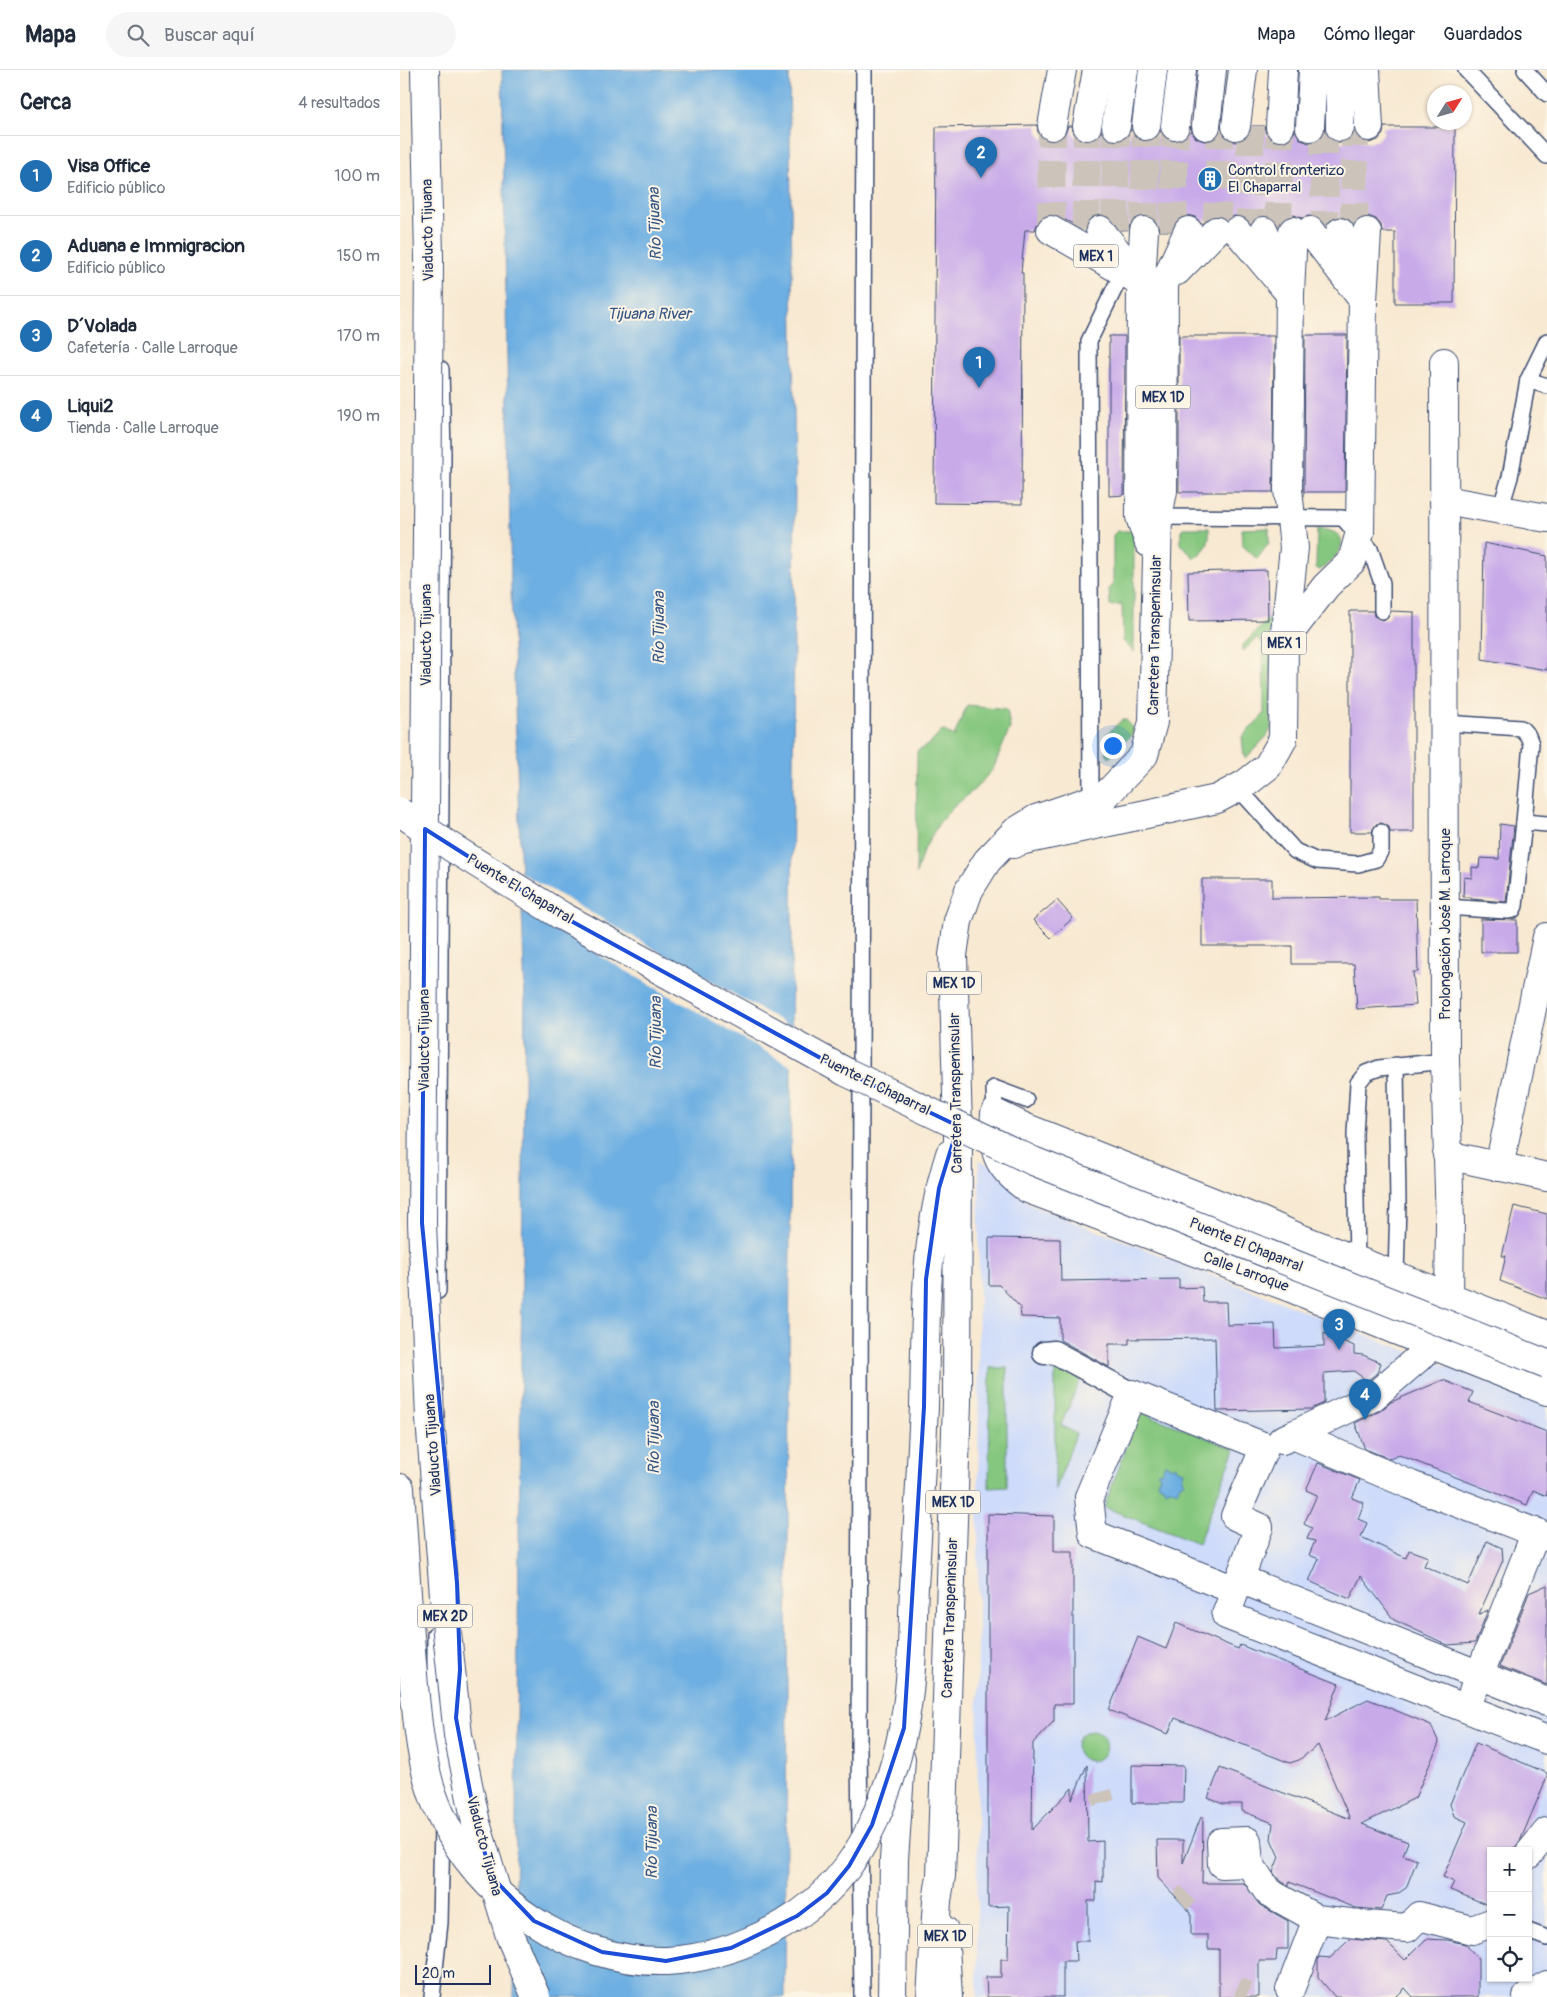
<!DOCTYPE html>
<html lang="es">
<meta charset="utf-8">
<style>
:root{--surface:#fff;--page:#f6f6f7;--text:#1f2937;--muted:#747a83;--line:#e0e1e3;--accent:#1f6fb2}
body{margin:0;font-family:Pangolin,sans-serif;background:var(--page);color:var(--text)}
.controls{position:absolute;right:15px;bottom:15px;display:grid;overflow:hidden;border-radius:0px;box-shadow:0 1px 4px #0004}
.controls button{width:45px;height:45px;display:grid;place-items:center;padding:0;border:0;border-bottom:1px solid var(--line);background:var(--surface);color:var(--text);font:25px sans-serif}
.compass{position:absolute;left:1027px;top:15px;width:45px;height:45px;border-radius:50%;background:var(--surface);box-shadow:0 1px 4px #0004;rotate:53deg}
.scale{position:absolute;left:15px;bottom:12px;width:76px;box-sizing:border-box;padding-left:5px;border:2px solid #1b2f5e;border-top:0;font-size:14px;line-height:18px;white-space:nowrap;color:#1b2f5e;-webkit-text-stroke:4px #fcf5e5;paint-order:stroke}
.you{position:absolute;left:712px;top:675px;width:18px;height:18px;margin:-12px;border:4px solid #fff;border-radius:50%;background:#1a73e8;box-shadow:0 0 0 8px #1a73e833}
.badge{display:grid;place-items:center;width:32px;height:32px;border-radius:50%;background:var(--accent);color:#fff;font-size:16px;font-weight:700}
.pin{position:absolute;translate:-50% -41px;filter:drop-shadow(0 1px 2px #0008)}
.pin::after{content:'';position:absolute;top:26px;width:18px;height:15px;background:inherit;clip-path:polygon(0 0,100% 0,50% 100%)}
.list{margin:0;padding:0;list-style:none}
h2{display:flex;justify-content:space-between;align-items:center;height:65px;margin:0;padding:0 20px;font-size:21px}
h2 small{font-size:16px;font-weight:400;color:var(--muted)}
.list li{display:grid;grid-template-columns:32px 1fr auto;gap:15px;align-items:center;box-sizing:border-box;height:80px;padding:0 20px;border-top:1px solid var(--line)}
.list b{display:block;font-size:19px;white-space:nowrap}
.list p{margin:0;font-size:16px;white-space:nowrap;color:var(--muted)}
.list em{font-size:16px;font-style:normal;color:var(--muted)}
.icon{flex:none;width:28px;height:28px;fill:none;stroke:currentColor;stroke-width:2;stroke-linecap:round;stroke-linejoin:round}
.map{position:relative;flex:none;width:1147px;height:1927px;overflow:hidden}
header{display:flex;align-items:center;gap:30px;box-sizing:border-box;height:70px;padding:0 25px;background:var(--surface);border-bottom:1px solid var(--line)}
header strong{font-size:24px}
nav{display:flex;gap:28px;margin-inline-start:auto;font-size:18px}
.search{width:350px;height:45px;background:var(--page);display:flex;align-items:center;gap:12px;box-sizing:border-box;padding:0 18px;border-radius:28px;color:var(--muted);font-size:19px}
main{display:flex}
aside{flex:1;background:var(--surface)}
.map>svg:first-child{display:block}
.built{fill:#cedbfa;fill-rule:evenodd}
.green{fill:#86c77f;stroke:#507b6e;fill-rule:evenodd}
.water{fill:#6dafe2;stroke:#446fa0}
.pier{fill:#f8e9d2}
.building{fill:#c8aae9}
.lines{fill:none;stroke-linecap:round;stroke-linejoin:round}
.pedestrian-tunnel{stroke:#ccc4bb;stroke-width:22;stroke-dasharray:22 11;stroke-linecap:butt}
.motorway-tunnel{stroke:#ccc4bb;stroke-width:28;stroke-dasharray:28 14;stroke-linecap:butt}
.service-casing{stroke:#3c4b6f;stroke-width:18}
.pedestrian-casing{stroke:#3c4b6f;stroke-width:25}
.minor-casing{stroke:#3c4b6f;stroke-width:30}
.tertiary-casing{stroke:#3c4b6f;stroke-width:30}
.trunk-casing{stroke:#3c4b6f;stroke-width:30}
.motorway-casing{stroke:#3c4b6f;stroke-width:30}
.service{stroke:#fff;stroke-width:15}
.pedestrian{stroke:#fff;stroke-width:22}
.minor{stroke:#fff;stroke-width:28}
.tertiary{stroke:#fff;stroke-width:28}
.trunk{stroke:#fff;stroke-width:28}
.motorway{stroke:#fff;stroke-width:28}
.secondary-bridge-casing{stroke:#3c4b6f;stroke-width:30;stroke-linecap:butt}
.motorway-bridge-casing{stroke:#3c4b6f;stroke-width:30;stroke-linecap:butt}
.secondary-bridge{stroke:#fff;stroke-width:28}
.motorway-bridge{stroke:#fff;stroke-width:28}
.marked{fill:none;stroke:#1d4ed8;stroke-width:4;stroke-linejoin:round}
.labels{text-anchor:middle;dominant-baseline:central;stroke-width:4;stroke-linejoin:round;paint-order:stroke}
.shield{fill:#fcf5e5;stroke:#5e6a86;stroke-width:1}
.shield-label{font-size:14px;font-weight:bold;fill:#1b2f5e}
.poi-label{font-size:15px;fill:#1b2f5e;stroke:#fcf5e5;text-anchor:start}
.street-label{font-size:15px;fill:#1b2f5e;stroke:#fcf5e5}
.water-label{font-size:16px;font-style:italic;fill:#345586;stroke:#fcf5e5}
</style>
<header>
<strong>Mapa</strong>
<div class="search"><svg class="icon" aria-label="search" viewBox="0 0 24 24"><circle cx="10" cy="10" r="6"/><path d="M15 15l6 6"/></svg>Buscar aquí</div>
<nav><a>Mapa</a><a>Cómo llegar</a><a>Guardados</a></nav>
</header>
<main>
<aside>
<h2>Cerca<small>4 resultados</small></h2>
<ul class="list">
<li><span class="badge">1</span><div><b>Visa Office</b><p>Edificio público</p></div><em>100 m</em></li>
<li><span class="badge">2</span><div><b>Aduana e Immigracion</b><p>Edificio público</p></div><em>150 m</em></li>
<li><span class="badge">3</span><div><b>D´Volada</b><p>Cafetería · Calle Larroque</p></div><em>170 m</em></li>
<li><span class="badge">4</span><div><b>Liqui2</b><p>Tienda · Calle Larroque</p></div><em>190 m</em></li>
</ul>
</aside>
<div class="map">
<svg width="1147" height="1927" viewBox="0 0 1147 1927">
<rect width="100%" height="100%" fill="#fcf5e5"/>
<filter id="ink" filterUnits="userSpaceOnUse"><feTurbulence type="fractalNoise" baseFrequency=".02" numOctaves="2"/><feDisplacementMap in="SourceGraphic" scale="10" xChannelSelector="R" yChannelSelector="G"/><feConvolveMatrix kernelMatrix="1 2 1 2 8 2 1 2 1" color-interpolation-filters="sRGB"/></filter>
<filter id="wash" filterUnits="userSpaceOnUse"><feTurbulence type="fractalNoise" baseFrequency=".0096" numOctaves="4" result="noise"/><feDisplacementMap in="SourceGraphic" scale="20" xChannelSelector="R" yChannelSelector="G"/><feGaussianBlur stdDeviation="1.12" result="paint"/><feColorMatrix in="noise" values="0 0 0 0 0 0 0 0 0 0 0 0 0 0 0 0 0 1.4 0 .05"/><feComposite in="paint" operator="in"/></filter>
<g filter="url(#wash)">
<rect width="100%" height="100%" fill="#f8e9d2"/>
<path class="built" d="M579 1091 600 1099 618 1124 631 1135 1147 1335V1927H577ZM1091 1781H1128V1908H1091Z"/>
<g class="green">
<path d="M783 458H809C810 473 807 480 794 488L781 474V460Z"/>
<polygon points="869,458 869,473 857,489 842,475 841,459"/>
<path d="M917 459C956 461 942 485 920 500L916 498Z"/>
<polygon points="717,461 734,461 734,582 723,571 722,535 710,536 709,519 713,515 713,465"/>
<polygon points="870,547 871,659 867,666 847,687 844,687 842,667 864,644 863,575 857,568 842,582 842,576"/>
<polygon points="567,635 607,639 610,658 593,699 575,719 550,740 539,753 523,781 516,804 517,681 531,673 542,660 554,666"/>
<polygon points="723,649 726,650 734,659 733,663 709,688 706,683 707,664"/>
<polygon points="655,1293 681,1308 661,1355 676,1364 655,1421"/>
<polygon points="590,1298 607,1298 607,1417 589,1418"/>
<path d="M740 1342 835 1379 798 1474 704 1437ZM772 1397 782 1408 769 1418 757 1413 762 1401Z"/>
<circle cx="691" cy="1676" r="15"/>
</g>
<g class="water">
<polygon points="102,0 389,0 395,401 385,1927 114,1927 125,927 111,520"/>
<polygon points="765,1394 772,1397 776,1395 777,1399 784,1401 782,1408 784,1412 780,1414 777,1421 770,1418 766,1420 765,1417 757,1413 760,1406 757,1402 762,1401"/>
</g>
<polygon class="pier" points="118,801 395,959 394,998 119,839"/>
<g id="blocks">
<g class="building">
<polygon points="637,55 638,62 642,68 650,71 658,70 664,66 668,56 672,56 673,62 677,68 685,71 693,70 699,66 701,61 707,69 714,71 721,71 728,66 731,59 736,68 744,71 752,70 758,66 760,61 766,69 774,72 781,71 788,65 791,56 792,63 796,68 804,71 813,70 818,66 821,59 826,68 835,72 842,70 848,66 852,56 864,56 866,64 871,70 880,73 888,71 893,66 895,60 901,70 909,73 918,71 923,66 925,60 927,65 933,71 940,73 947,71 954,61 962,71 969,73 978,70 983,64 984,57 1055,57 1054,233 995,233 995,162 982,162 981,155 976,149 968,146 960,148 953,155 950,150 944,147 936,147 929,151 926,156 916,147 908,146 902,148 894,145 886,147 879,156 873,148 866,146 858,147 851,153 842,146 834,146 827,150 820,146 812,146 801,154 795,147 787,145 779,149 771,161 759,161 758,154 753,148 745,146 737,147 731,153 728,160 720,160 712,150 705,145 697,145 691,148 686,154 685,160 658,146 651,144 644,146 638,152 635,160 625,160 621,203 623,203 622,434 534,433 536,57"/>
<polygon points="905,265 947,265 945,422 904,422"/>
<polygon points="709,266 725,266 724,425 709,426"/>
<polygon points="779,266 874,266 873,422 779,422"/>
<polygon points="1084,473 1147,486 1147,600 1082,589"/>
<polygon points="867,500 868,550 789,551 788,502"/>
<polygon points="950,541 973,541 974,546 982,550 987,549 991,541 1014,542 1014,762 990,762 989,757 981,753 976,754 972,762 950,762"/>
<polygon points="1100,754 1114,756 1106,832 1071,829 1071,827 1063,827 1064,807 1072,808 1072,797 1079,798 1080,788 1099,789"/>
<polygon points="802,809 872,809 872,828 979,827 979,829 1016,829 1018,902 1013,902 1016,935 957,939 954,894 892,894 892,876 802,876"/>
<polygon points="657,830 673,848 651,868 633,850"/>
<polygon points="1081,849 1117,850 1117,882 1081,882"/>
<polygon points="1114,1136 1147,1144 1147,1229 1100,1211 1106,1186 1102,1186"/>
<polygon points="589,1168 660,1169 661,1211 779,1209 779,1218 802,1217 803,1232 826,1232 827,1255 875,1254 876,1278 924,1276 924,1263 954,1276 954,1284 963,1285 981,1293 977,1303 967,1311 954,1301 924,1303 924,1333 911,1339 817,1341 815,1268 729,1269 729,1274 709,1274 709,1297 660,1270 660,1248 621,1247 620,1237 599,1215 589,1215"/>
<polygon points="1043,1310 1073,1322 1069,1332 1147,1362 1147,1426 1133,1420 1127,1435 999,1385 990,1389 965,1379 955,1353 980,1341 991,1332"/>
<polygon points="918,1393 960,1410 952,1428 964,1433 958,1449 967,1453 961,1467 1006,1488 1009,1480 1028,1487 1024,1496 1068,1515 1087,1471 1102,1478 1103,1490 1079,1544 1088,1540 1075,1573 1048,1575 994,1550 961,1506 950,1529 909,1511 919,1489 909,1485 915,1471 907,1469 912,1458 904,1454 917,1425 906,1420"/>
<polygon points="588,1444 654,1446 654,1482 673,1482 673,1634 654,1634 654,1651 633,1673 632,1760 672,1718 672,1730 687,1695 688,1772 703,1771 703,1812 696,1811 696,1831 688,1831 688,1871 675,1871 676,1891 663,1891 663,1927 587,1927 586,1907 601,1907 601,1889 608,1889 609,1836 588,1837"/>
<polygon points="1147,1515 1147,1615 1100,1596 1129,1523"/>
<polygon points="776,1553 838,1579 840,1575 939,1614 925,1651 968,1629 1031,1655 1039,1673 1015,1728 962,1754 1008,1772 1003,1785 1017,1790 1006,1818 997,1824 987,1826 981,1840 956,1838 889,1812 889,1816 879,1810 873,1802 879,1787 871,1769 873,1753 842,1741 842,1734 823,1734 808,1728 820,1698 950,1749 918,1675 899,1690 890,1693 775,1648 768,1664 709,1640 738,1567 766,1579"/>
<polygon points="1076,1673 1147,1703 1147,1707 1121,1769 1113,1781 1091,1781 1091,1836 1050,1820 1054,1812 1043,1807 1067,1752 1054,1746 1050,1734"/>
<polygon points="732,1695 784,1696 783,1733 732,1733"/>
<polygon points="801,1747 803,1747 802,1813 844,1813 860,1835 888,1851 888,1879 877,1879 876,1891 859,1891 859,1927 819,1927 819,1879 808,1879 808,1865 791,1865 791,1843 758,1808 757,1770 783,1770 783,1793"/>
<polygon points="950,1869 987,1872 1005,1890 1026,1869 1047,1870 1065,1874 1078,1888 1078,1927 1013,1927 1005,1918 996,1927 935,1927 918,1907 918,1890 919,1887 930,1888"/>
</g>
</g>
</g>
<g filter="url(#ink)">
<use href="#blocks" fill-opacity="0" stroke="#3c4b6f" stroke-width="1"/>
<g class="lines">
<g class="pedestrian-tunnel">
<polyline points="701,1722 704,1733"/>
<polyline points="780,1831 788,1824"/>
<polyline points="837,1918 848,1923"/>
</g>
<g class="motorway-tunnel">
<polyline points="850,56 850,161"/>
<polyline points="924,57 925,161"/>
<polyline points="651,160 652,56"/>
<polyline points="686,160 687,56"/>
<polyline points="715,160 716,56"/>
<polyline points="744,161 746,56"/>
<polyline points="773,161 775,56"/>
<polyline points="816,161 819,110 820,56"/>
<polyline points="878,161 880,57"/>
<polyline points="954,161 955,57"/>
</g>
<defs>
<g id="service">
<polyline points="1066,0 1147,86"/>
<polyline points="1125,0 1147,24"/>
<polyline points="1128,310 1147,316"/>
<polyline points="1100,440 1110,407 1128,310 1147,271"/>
<polyline points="752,447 943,448 970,479 982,513 982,541"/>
<polyline points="1045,653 1121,658 1128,666 1131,674 1124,752 1147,754"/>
<polyline points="838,718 895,781 917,791 958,794 976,789 981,780 981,762"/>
<polyline points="691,730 689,271 726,195"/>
<polyline points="1046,837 1107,841 1113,840 1115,836 1124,752"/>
<polyline points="996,995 998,1134 996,1205"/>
<polyline points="595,1043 594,1018 626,1030"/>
<polyline points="957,1195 955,1064 958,1013 966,1003 979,998 1045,991"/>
<polyline points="38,1221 43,384 41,299"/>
<polyline points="35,1564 35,1612 42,1688"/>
<polyline points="1128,1861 1147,1868"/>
<polyline points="32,1927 40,1853 42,1756"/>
<polyline points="462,1927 459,1679 464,0"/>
</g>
<polyline id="pedestrian" points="644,1283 654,1282 732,1324"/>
<g id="minor">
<polyline points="1044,430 1147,448"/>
<polyline points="1047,1085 1147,1107"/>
<polyline points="1099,1097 1147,867"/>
<polyline points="893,1365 973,1327 1016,1290 1032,1275 1049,1227 1050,1153 1045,991 1044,292"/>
<polyline points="882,1370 893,1365 1011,1415 1147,1467"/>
<polyline points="840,1509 1147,1632"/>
<polyline points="835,1520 693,1464 689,1427 732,1324 865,1377 835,1446 859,1457 826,1545 1147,1670"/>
<polyline points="1073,1621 1136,1462"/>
<polyline points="1128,1785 1147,1762"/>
<polyline points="849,1793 822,1794 821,1772 847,1771 849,1793 868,1822 917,1849 966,1855 1007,1858 1019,1846 1072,1860 1091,1853"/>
<polyline points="890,1920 917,1849"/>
<polyline points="1127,1927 1147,1915"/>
</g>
<path id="tertiary" d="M1147 1265 897 1167 861 1151 624 1057 595 1043C592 1081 595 1096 628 1119L888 1217 1147 1321"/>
<polyline id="trunk" points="544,1860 548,1927"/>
<g id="motorway">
<polyline points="966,0 969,57"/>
<polyline points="652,56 662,0"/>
<polyline points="687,56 697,0"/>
<polyline points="716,56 724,0"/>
<polyline points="746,56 753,0"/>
<polyline points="775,56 782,0"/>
<polyline points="806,56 812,0"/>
<polyline points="836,56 843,0"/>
<polyline points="880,57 883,0"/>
<polyline points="910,57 913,0"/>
<polyline points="940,57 940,0"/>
<polyline points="651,160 741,212"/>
<polyline points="700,160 731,199"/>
<polyline points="744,161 741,212 740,447 749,473"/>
<polyline points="837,161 890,224"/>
<polyline points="864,161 881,202"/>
<polyline points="910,161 963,230"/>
<polyline points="940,162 955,207"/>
<polyline points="777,201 816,161"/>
<polyline points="885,569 926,516 952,491 960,462 963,230 967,162"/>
<polyline points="613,774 624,770 817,729 845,714 868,696 883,669 884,571 894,478 888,419 890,224 893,161"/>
<path d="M524 1337C526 1249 523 1168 550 1084"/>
<polyline points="0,1418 4,1480"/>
<path d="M54 1666C50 1707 55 1746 76 1782"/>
<polyline points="492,1927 494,1790 501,1689"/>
<polyline points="531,1927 537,1831 541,1806 557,1332 558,1058 553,885 558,851 569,820 587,791 615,762 636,749 706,725 744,685 753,652 758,447 763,421 764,214 788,161"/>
</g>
</defs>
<use href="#service" class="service-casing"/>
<use href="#pedestrian" class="pedestrian-casing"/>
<use href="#minor" class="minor-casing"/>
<use href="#tertiary" class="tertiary-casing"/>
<use href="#trunk" class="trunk-casing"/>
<use href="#motorway" class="motorway-casing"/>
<use href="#service" class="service"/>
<use href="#pedestrian" class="pedestrian"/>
<use href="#minor" class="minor"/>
<use href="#tertiary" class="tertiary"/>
<use href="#trunk" class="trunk"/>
<use href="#motorway" class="motorway"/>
<defs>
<polyline id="secondary-bridge" points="0,742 51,777 162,846 446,1002 633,1091 1147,1294"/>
<g id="motorway-bridge">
<polyline points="25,0 29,188 22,1153 30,1349 47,1563 58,1665 76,1753 110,1866 136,1927"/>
<path d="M4 1480C7 1525 10 1571 14 1616 18 1659 22 1703 40 1743 78 1828 172 1894 267 1891 308 1889 349 1874 384 1854 424 1830 454 1796 473 1753 486 1724 497 1691 503 1659 513 1613 512 1564 514 1517 518 1457 521 1397 524 1337"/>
</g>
</defs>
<use href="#secondary-bridge" class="secondary-bridge-casing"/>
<use href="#motorway-bridge" class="motorway-bridge-casing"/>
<use href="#secondary-bridge" class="secondary-bridge"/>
<use href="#motorway-bridge" class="motorway-bridge"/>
</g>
</g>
<path class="marked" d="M25 759 162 846 264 902 446 1002 558 1056 539 1118 526 1209 524 1337 504 1658 472 1755 449 1796 427 1823 397 1846 331 1878 266 1891 202 1882 134 1851 92 1807 76 1753 56 1648 60 1600 57 1513 22 1153Z"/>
<defs>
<symbol id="building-disc" viewBox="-11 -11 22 22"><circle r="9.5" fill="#1f6fb2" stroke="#fcf5e5"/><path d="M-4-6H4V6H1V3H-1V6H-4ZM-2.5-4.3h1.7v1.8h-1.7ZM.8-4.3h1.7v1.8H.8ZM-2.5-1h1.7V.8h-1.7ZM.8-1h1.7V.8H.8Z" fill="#fff"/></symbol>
</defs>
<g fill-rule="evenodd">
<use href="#building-disc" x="796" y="95" width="28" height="28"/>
</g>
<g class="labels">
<g class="shield">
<rect x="673.5" y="174.5" width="45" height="23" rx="4"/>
<rect x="735.5" y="315.5" width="55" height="23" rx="4"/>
<rect x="861.5" y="561.5" width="45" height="23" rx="4"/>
<rect x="526.5" y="901.5" width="55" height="23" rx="4"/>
<rect x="525.5" y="1420.5" width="55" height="23" rx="4"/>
<rect x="17.5" y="1534.5" width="55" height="23" rx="4"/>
<rect x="517.5" y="1854.5" width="55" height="23" rx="4"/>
</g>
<g class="shield-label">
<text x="696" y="186">MEX 1</text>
<text x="763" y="327">MEX 1D</text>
<text x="884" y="573">MEX 1</text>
<text x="554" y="913">MEX 1D</text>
<text x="553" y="1432">MEX 1D</text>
<text x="45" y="1546">MEX 2D</text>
<text x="545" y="1866">MEX 1D</text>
</g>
<g class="poi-label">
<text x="828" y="100">Control fronterizo<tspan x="828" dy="17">El Chaparral</tspan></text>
</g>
<g class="street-label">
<text transform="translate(28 160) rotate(-91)">Viaducto Tijuana</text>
<text transform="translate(26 565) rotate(-90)">Viaducto Tijuana</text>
<text transform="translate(755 565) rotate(-89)">Carretera Transpeninsular</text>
<text transform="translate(120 819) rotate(31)">Puente El Chaparral</text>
<text transform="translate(1045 854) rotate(-90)">Prolongación José M. Larroque</text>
<text transform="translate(24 970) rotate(-90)">Viaducto Tijuana</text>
<text transform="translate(475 1015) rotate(26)">Puente El Chaparral</text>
<text transform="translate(556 1023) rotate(-91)">Carretera Transpeninsular</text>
<text transform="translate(846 1175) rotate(22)">Puente El Chaparral</text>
<text transform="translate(846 1202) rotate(20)">Calle Larroque</text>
<text transform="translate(33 1375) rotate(-94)">Viaducto Tijuana</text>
<text transform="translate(550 1548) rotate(-88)">Carretera Transpeninsular</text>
<text transform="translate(84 1776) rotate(75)">Viaducto Tijuana</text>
</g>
<g class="water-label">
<text transform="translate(255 154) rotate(-92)">Río Tijuana</text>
<text x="249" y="244">Tijuana River</text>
<text transform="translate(259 558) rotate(-90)">Río Tijuana</text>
<text transform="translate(256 963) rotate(-90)">Río Tijuana</text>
<text transform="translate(254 1368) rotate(-90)">Río Tijuana</text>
<text transform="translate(252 1773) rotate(-90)">Río Tijuana</text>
</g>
</g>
</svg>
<div class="controls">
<button>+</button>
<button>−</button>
<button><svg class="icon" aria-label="locate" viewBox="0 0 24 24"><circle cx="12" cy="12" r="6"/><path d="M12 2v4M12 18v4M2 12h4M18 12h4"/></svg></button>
</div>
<svg class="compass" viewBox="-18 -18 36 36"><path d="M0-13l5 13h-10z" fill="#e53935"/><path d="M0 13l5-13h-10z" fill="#747a83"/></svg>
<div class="scale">20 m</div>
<div class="you"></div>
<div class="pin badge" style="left:579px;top:318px">1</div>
<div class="pin badge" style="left:581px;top:108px">2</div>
<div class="pin badge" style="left:939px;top:1280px">3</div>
<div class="pin badge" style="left:965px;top:1350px">4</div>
</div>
</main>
